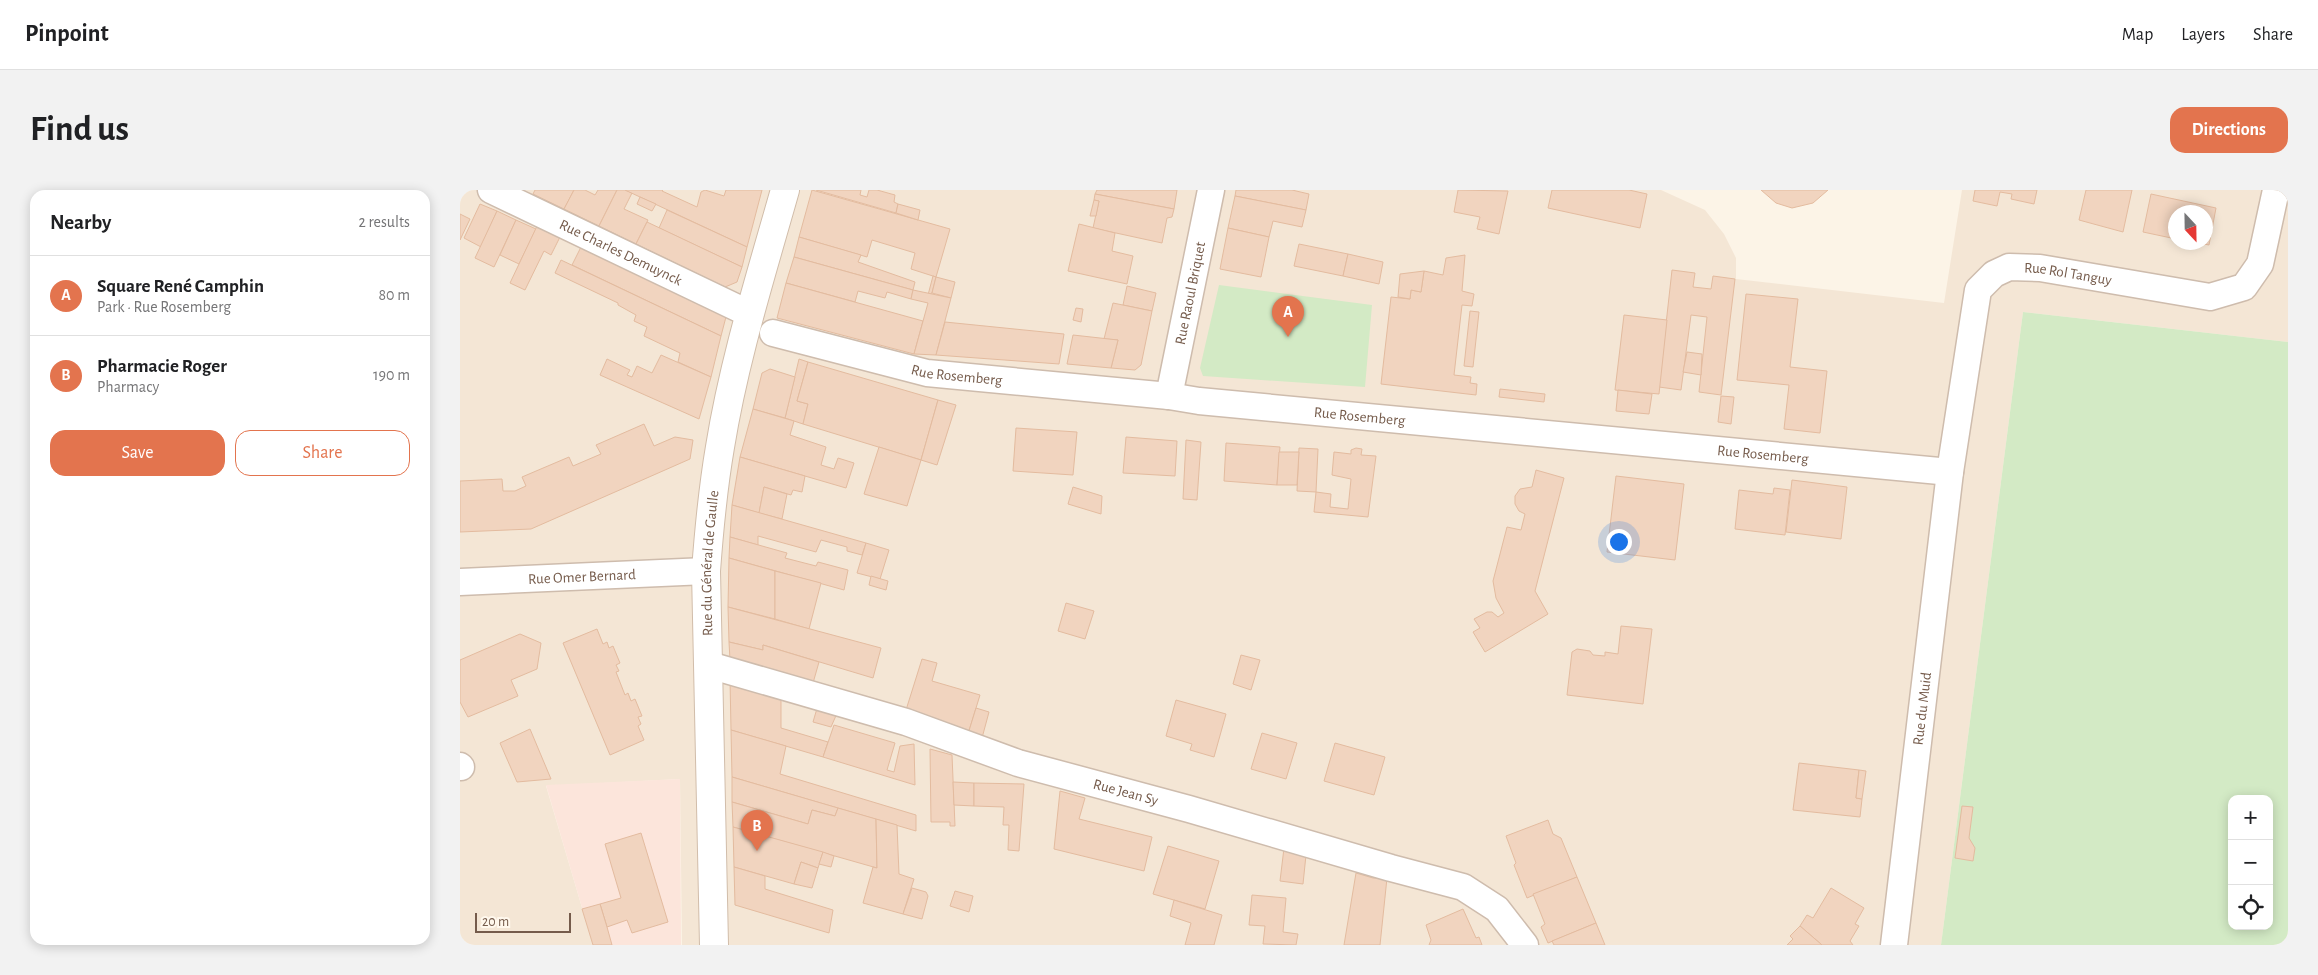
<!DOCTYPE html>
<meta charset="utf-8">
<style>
:root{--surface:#fff;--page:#f2f2f2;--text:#202124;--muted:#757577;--line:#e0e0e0;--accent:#e3744e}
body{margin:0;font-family:"Alegreya Sans",sans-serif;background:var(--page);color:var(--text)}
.controls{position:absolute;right:15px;bottom:15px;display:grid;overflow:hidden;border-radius:10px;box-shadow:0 2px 12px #0003}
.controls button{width:45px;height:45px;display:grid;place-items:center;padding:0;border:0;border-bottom:1px solid var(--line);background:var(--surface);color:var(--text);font:25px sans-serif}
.compass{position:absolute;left:1708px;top:15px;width:45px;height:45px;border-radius:50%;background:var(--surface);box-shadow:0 2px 12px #0003;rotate:158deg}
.scale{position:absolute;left:15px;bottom:12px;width:96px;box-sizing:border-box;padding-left:5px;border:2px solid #755b4b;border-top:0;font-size:14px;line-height:18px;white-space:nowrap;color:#755b4b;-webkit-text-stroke:4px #fff8ed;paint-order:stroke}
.you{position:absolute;left:1158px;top:351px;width:18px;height:18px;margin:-12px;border:4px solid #fff;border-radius:50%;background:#1a73e8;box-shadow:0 0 0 8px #1a73e833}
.badge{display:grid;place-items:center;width:32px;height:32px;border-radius:50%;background:var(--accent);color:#fff;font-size:16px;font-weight:700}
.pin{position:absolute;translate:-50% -41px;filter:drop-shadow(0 1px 2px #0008)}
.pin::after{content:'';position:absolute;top:26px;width:18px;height:15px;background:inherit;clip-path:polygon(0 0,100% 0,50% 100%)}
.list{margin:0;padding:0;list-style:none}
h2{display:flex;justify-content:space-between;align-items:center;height:65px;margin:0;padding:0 20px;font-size:21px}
h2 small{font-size:16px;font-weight:400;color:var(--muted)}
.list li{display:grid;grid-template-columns:32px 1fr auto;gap:15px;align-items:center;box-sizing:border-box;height:80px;padding:0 20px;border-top:1px solid var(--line)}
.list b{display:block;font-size:19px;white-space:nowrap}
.list p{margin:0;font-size:16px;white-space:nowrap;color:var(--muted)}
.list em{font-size:16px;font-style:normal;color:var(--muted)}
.actions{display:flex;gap:10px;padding:15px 20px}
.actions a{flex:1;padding:11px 0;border:1px solid var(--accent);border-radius:15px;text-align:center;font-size:18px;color:var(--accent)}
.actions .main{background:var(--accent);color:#fff}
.icon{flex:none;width:28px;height:28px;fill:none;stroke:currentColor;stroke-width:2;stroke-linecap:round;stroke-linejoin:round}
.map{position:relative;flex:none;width:1828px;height:755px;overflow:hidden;border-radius:15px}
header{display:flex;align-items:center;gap:30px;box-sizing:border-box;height:70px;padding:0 25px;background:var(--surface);border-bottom:1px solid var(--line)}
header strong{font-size:24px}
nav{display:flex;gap:28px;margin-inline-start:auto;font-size:18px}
.intro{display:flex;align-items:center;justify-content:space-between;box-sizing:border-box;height:120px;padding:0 30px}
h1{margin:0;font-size:35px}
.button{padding:12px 22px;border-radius:15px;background:var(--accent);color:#fff;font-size:18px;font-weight:700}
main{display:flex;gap:30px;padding:0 30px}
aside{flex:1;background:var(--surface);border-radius:15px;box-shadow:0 2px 12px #0003}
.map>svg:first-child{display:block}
.residential{fill:#f4e6d5;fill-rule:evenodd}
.commercial{fill:#fce5db}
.green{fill:#d3eac5;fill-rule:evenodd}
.building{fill:#f1d4bf;stroke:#e3bb9f}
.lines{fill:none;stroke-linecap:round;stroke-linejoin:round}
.street-casing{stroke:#cebcad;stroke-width:29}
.secondary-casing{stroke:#d1bdaa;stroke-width:30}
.street{stroke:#fff;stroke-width:26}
.secondary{stroke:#fff;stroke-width:28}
.labels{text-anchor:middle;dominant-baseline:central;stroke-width:4.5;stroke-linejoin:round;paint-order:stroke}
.street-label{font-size:15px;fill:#755b4b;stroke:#fff8ed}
</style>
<header>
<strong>Pinpoint</strong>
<nav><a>Map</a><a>Layers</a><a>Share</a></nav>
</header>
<div class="intro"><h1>Find us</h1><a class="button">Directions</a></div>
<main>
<aside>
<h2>Nearby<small>2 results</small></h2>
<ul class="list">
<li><span class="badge">A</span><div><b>Square René Camphin</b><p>Park · Rue Rosemberg</p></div><em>80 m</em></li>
<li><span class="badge">B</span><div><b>Pharmacie Roger</b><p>Pharmacy</p></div><em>190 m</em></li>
</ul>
<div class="actions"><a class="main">Save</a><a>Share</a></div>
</aside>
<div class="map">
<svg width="1828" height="755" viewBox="0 0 1828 755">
<rect width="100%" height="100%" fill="#fcf4e7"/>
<path class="residential" d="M0 0H1201L1245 20 1264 44 1276 68V89L1484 113 1502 0H1828V152L1563 122 1481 755H222L220 589 86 596 133 755H0ZM1716 22H1746V52H1716Z"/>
<polygon class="commercial" points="220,589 221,755 133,755 86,595"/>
<g class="green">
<polygon points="759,95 912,115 905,197 743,186 740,178"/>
<path d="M1563 122 1828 152V755H1481ZM1772 609H1809V736H1772Z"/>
</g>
<g class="building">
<polygon points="75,0 114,0 104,19 73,4"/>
<polygon points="114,0 125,0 135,5 138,0 157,0 139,36 104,19"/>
<polygon points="157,0 165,0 172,3 164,19 188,30 176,54 139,36"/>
<polygon points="165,0 203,0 202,1 237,17 241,2 245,0 264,6 266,0 302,0 287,57"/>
<polygon points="352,0 490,39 476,87 451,79 455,63 412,50 407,67 339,47"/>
<polygon points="356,0 401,0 400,5 407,7 409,0 417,0 435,5 434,12 438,14 436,23"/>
<polygon points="637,0 717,0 714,19 635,4"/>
<polygon points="776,0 832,0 849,4 846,20 775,6"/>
<polygon points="998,0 1048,1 1039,44 1017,39 1020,27 994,22"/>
<polygon points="1092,0 1169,0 1187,4 1180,38 1088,18"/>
<polygon points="1301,0 1368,0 1353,13 1332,18 1316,13"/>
<polygon points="1515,0 1577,0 1574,14 1551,9 1552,4 1540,2 1537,16 1513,11"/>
<polygon points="1626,0 1672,0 1663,42 1619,30"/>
<polygon points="635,4 714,19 712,27 707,28 702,53 633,38 639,11 634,10"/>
<polygon points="1691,4 1756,18 1749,55 1734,52 1746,52 1746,22 1716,22 1716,49 1683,42"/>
<polygon points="775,6 846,20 842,37 813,31 809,47 768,38"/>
<polygon points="180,7 196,14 192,21 177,14"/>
<polygon points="634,10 639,11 636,26 630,26"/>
<polygon points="20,14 37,21 21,57 4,48"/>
<polygon points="438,14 460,20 458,30 436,23"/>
<polygon points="207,20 287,57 282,77 199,38"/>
<polygon points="37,21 56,30 34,77 15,68"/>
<polygon points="0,24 10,29 0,50"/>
<polygon points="56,30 76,39 59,74 40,65"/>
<polygon points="187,32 282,77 277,92 265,97 176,54"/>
<polygon points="78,34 101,45 91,65 84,61 65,100 50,93"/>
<polygon points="619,34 655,43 652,61 673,66 667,94 608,81"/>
<polygon points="768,38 809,47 801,87 760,79"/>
<polygon points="339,47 401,65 398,72 455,92 453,100 334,67"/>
<polygon points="839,54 888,64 883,86 834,76"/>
<polygon points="122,55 267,123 261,146 112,75"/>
<polygon points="888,64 923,72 919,94 883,86"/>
<polygon points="1005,65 1002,101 1014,104 1012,116 1002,115 994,185 1011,187 1010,193 1017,194 1016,205 921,194 931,107 950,109 951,100 961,102 964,81 983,85 986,68"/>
<polygon points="334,67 453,100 451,109 427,102 425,108 398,101 395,112 326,93"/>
<polygon points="101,70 261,146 251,187 218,172 220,163 184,146 187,137 174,131 176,125 158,115 158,113 95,83"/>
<polygon points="1212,80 1235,83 1233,97 1251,99 1253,86 1275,89 1261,205 1239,202 1247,127 1231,125 1221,200 1199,197"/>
<polygon points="964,81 961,102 951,100 950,109 938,107 940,84"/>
<polygon points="473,86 476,87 472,103 468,105"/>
<polygon points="476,87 495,92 491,108 472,103"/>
<polygon points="326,93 463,131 454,164 317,128"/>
<polygon points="667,96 696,103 692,121 663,115"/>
<polygon points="453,100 491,108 476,165 454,164 468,113 451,109"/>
<polygon points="1286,104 1338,109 1330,177 1367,181 1360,243 1324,239 1329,195 1277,190"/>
<polygon points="653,113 692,121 681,175 675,180 651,178 658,150 644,149"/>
<polygon points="616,118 623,119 621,132 613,130"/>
<polygon points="1010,121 1019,122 1013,177 1004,176"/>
<polygon points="1164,125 1207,130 1199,204 1155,200"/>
<polygon points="485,132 604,144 599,174 476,165"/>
<polygon points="613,145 658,150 651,178 607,174"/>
<polygon points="1227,162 1242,164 1241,185 1223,182"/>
<polygon points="201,165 251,187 239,229 140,185 147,169 170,180 167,185 172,187 177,176 192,183"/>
<polygon points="339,169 348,172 337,211 348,214 343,234 325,228"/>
<polygon points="348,172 478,210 461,270 343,234 348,214 337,211"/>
<polygon points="310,179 335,187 325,228 293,219 302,183"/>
<polygon points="1040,199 1085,204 1084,212 1039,207"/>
<polygon points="1158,200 1192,204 1189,224 1156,221"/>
<polygon points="1261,206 1274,207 1271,234 1258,232"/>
<polygon points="478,210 496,215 477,275 461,270"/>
<polygon points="293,219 334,231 330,245 366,257 361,275 374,279 378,268 394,273 386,298 280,267"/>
<polygon points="184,234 194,256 215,247 233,250 230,269 71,339 0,342 0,291 42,289 43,301 55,301 66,296 62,287 109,267 113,276 141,264 136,255"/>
<polygon points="556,238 617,242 613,285 553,281"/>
<polygon points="666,247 717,251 715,286 663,283"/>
<polygon points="726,250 741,252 737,310 723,309"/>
<polygon points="766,253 820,257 817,295 764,291"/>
<polygon points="419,257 461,270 447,316 404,304"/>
<polygon points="839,258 858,259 856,302 837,301"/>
<polygon points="896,258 902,259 901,265 916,266 908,327 854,322 856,302 871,304 870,317 888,319 891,289 872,285 874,262 891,264 891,260"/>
<polygon points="819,262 839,262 837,295 817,295"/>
<polygon points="280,267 345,286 342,302 333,300 331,305 304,297 299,323 272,315"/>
<polygon points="1076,280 1104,288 1075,401 1088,424 1025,462 1013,442 1020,438 1014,429 1027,422 1032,422 1038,427 1044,423 1036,408 1033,391 1047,337 1061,340 1065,324 1059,321 1055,314 1055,306 1060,299 1072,297"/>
<polygon points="1156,286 1224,294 1215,370 1147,362"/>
<polygon points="1332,290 1387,297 1381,349 1326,342"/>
<polygon points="304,297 327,304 322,329 299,323"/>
<polygon points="613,297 642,306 641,324 608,314"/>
<polygon points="1314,298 1330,300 1325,345 1275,339 1279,300 1313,304"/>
<polygon points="272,315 406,353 402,365 387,361 387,357 361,350 356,362 298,346 298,355 270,347"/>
<polygon points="270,347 327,363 325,368 356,376 358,372 388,380 384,400 269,368"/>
<polygon points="406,353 429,360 420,389 397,383"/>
<polygon points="269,368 315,381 315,429 268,417"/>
<polygon points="315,381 361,393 349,439 315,429"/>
<polygon points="411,386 428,391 426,400 409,395"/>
<polygon points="606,413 634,421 625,449 598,441"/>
<polygon points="268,417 421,458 413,488 303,455 303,460 269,452"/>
<polygon points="1161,436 1192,439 1183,514 1107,505 1112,462 1117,459 1130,461 1133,465 1145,466 1145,462 1158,464"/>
<polygon points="137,439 143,454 147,452 149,458 153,456 160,473 156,475 159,481 156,482 165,505 168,503 171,511 175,509 182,526 178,527 181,534 178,536 184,550 150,565 103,453"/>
<polygon points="60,444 81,453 77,479 51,490 58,506 8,527 0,512 0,470"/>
<polygon points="269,452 303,460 303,455 359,472 353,493 270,470"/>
<polygon points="781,465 800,470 791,500 773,494"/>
<polygon points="462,469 477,473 472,491 520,505 508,544 476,535 477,529 446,520"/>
<polygon points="270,489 321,504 321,538 368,552 363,567 271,540"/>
<polygon points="716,510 766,524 754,567 730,560 732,554 706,546"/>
<polygon points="358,515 378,521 371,537 353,532"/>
<polygon points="516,518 529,522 522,548 508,544"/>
<polygon points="374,535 435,553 427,580 434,582 440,556 454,554 455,595 363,567"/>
<polygon points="70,539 91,589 57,592 40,553"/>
<polygon points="271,540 326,556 320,584 456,625 456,641 272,587"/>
<polygon points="802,543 837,553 826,589 791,579"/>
<polygon points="875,553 925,567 914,605 864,591"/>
<polygon points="470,559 492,565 495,636 490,636 490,632 471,632"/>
<polygon points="1339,573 1399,580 1396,608 1402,609 1400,627 1333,620"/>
<polygon points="1399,580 1406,581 1402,609 1396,608"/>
<polygon points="272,587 378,618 375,626 352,620 348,634 272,612"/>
<polygon points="493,592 514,593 514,616 494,615"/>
<polygon points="514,593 564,594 559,661 548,660 549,635 543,635 544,617 514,616"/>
<polygon points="600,601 625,608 619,629 692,647 684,681 594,659"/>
<polygon points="272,612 348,634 352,620 375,626 378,618 416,629 417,678 273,637"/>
<polygon points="1502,616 1513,617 1509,648 1515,658 1513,671 1495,668"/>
<polygon points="416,629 437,635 439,684 454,689 443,724 403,713 413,677 417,678"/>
<polygon points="1088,630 1093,644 1101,648 1117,687 1067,708 1054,675 1056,673 1046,646"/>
<polygon points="273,637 363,662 358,678 341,672 334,694 274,677"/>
<polygon points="181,643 208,732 172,743 167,730 147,737 140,714 161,708 145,654"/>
<polygon points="708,656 759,671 745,719 693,704"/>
<polygon points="824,658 846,665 843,694 820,691"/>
<polygon points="363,662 374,666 371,677 359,674"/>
<polygon points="341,672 358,678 352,698 334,694"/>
<polygon points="274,677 305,686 305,699 373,720 369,743 275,715"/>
<polygon points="896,683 913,688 927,688 920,755 884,755"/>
<polygon points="1117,687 1136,733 1088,753 1081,737 1085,734 1073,704"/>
<polygon points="452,698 466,702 468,706 462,729 443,724"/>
<polygon points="1371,698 1404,718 1395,734 1399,736 1390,751 1393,755 1362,755 1340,736 1347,725 1353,728"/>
<polygon points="495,701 513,706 509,722 490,716"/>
<polygon points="792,705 826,708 823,742 838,744 836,755 803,754 805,736 789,735"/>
<polygon points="714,710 762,725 754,755 725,755 731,733 710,726"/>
<polygon points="140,714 147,737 152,755 133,755 122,719"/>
<polygon points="1003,719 1016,748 1019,747 1022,755 969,755 971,750 966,735"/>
<polygon points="1136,733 1145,755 1094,755 1092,751"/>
<polygon points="1340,736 1362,755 1327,755 1333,749 1330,746"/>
</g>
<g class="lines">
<defs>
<g id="street">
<path id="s1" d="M31 0 290 124"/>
<path id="s2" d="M313 143 467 183 709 206 739 211 1490 282"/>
<path id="s3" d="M709 206 751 0"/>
<path id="s4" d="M0 392 246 381"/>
<path id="s5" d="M249 475 446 532 558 573 729 619 931 678 1003 697 1037 719 1065 755"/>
<polyline points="0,576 1,577"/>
<path id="s6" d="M1434 755 1490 282 1518 100 1534 84 1549 77 1580 78 1750 107 1784 97 1800 74 1816 0"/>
</g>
<g id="secondary">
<path id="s7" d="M254 755 246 381C249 340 253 298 260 257 274 170 301 85 325 0"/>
</g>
</defs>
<use href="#street" class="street-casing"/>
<use href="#secondary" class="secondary-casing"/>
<use href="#street" class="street"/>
<use href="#secondary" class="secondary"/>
</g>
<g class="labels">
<g class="street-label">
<text stroke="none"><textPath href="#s1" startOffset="144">Rue Charles Demuynck</textPath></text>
<text stroke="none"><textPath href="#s6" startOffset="759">Rue Rol Tanguy</textPath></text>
<text stroke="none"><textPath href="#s3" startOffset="105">Rue Raoul Briquet</textPath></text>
<text stroke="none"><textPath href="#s2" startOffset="189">Rue Rosemberg</textPath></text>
<text stroke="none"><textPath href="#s2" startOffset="594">Rue Rosemberg</textPath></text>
<text stroke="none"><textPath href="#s2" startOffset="999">Rue Rosemberg</textPath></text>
<text stroke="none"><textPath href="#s7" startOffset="382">Rue du Général de Gaulle</textPath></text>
<text stroke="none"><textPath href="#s4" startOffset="122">Rue Omer Bernard</textPath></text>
<text stroke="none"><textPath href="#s6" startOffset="238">Rue du Muid</textPath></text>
<text stroke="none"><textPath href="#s5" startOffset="436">Rue Jean Sy</textPath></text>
</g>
</g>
</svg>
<div class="controls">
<button>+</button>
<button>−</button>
<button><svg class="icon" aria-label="locate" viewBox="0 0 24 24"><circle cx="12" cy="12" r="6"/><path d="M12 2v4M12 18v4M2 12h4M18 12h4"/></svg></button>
</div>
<svg class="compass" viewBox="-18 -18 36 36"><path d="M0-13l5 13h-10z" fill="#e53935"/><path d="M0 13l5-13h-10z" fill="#757577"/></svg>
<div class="scale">20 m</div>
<div class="you"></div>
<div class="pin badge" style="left:828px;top:147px">A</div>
<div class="pin badge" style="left:297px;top:661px">B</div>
</div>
</main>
